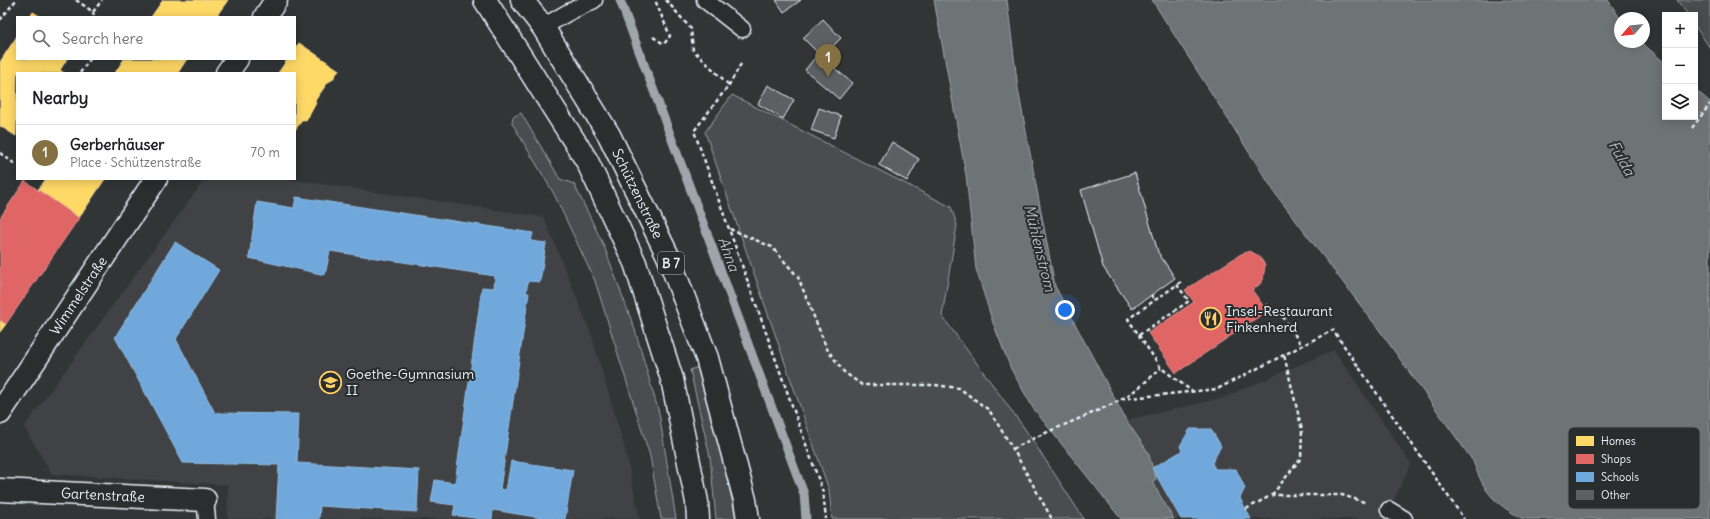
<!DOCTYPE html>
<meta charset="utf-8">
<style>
:root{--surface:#fff;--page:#f6f6f6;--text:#202124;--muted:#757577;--line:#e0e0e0;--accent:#847042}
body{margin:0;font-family:Delius,sans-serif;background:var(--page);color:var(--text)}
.controls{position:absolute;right:12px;top:12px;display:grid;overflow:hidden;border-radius:0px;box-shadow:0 2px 10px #0003}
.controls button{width:36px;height:36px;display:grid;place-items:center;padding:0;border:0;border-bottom:1px solid var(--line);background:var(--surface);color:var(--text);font:20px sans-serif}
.compass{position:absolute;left:1614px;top:12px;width:36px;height:36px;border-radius:50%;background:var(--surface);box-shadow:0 2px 10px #0003;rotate:242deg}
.you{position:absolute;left:1065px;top:310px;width:14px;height:14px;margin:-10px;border:3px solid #fff;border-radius:50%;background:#1a73e8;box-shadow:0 0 0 6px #1a73e833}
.badge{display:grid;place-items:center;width:26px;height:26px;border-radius:50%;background:var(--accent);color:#fff;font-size:13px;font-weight:700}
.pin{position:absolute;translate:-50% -33px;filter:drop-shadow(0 1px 2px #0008)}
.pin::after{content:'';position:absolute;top:21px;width:14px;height:12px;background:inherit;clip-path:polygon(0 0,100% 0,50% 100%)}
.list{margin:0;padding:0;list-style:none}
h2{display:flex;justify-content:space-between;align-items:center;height:52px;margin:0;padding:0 16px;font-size:17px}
h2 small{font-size:13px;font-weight:400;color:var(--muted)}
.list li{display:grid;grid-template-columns:26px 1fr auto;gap:12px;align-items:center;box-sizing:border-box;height:56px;padding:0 16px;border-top:1px solid var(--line)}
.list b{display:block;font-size:15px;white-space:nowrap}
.list p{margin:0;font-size:13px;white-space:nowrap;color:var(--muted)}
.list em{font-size:13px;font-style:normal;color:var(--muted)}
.icon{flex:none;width:22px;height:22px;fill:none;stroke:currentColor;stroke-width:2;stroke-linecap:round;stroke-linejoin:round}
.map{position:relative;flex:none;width:1710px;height:519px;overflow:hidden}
.search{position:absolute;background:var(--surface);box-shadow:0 2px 10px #0003;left:16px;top:16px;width:280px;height:44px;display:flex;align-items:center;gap:10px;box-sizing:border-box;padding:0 14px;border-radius:0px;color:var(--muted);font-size:15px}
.panel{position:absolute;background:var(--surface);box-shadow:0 2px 10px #0003;left:16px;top:72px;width:280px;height:108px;border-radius:0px}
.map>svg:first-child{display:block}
.built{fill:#3f4244}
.green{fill:#494d4f;stroke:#989fa4}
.water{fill:#6e7376;stroke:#9fa5aa}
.homes{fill:#ffd966;stroke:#f8e092}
.shops{fill:#e06666;stroke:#e29092}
.schools{fill:#6fa8dc;stroke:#93bee4}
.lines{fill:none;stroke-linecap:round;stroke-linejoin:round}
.stream{stroke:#9fa5aa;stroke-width:9}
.building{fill:#5c6063;stroke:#e8f1f8}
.lane-casing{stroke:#e8f1f8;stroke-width:19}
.street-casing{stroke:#e8f1f8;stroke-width:25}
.primary-casing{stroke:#e8f1f8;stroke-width:25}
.path{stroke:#e8f1f8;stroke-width:2.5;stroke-dasharray:4 3;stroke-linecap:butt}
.lane{stroke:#2a2d2e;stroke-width:16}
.street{stroke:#2a2d2e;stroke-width:22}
.primary{stroke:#2a2d2e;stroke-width:22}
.labels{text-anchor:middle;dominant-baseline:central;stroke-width:4;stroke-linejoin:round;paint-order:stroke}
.shield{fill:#2a2d2e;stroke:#afb6bb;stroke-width:1}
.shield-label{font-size:13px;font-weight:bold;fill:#e8f1f8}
.street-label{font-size:14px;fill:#e8f1f8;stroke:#2a2d2e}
.poi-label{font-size:14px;fill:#e8f1f8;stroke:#2a2d2e;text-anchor:start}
.water-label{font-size:15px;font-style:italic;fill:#b1b8be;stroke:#2a2d2e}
.key{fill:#2a2d2e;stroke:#63686b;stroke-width:1}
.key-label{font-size:11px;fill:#e8f1f8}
</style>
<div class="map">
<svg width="1710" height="519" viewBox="0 0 1710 519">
<rect width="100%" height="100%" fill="#323536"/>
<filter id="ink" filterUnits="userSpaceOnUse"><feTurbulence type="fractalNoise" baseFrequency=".025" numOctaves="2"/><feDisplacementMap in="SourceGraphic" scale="8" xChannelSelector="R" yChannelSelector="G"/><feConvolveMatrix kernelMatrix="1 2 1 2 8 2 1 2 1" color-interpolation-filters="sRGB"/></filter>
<g filter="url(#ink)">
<g class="built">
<polygon points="205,179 288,179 544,217 592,336 626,453 640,519 228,519 228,485 52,474 24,427"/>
<polygon points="1334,350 1411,464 1385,519 1174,519 1152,481 1156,479 1148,452 1126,420 1222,398"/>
</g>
<g class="green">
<polygon points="1677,0 1710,0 1710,48 1695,26 1695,15 1688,15"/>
<polygon points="732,95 951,207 957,225 942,316 1025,429 1084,519 832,519 829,490 705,132"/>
<polygon points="521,113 560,179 574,184 604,246 635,330 659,413 676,519 661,519 650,456 595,281 554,194 512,123 513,117"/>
<polygon points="698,367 725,467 736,519 716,519 710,457 690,370"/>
</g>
<g class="water">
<polygon points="934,0 1007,0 1018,89 1055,286 1126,420 1148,452 1156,479 1152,482 1174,519 1121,519 1033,408 1011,369 993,323 976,269 966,175"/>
<path d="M1152 0H1608L1620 18V42H1641L1665 63V117H1695V89L1710 102V519H1523C1494 503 1484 493 1473 461L1377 327 1277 196Z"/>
</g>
<g class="homes">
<polygon points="163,0 203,0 220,11 216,17 151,17"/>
<polygon points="203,0 228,0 220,11"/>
<polygon points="33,12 41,17 30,17"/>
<polygon points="17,36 17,59 67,59 60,70 64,73 17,73 16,136 0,126 0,62"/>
<polygon points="299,43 339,70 332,80 328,82 314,102 316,103 306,121 295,114 295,73 278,73 287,60 295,59 295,49"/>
<polygon points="124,59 175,59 183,65 178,73 115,73"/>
<polygon points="175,59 187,59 183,65"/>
<polygon points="295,114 303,119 295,130"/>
<polygon points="46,179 105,179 79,218 38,190"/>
<polygon points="0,320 6,324 0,332"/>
</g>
<g class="shops">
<polygon points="25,181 79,218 6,324 0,320 0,218"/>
<polygon points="1250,251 1259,256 1265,265 1263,280 1259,285 1252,290 1267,311 1176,373 1148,333 1194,302 1185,290 1241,254"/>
</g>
<g class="schools">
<polygon points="296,197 533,233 531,241 546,243 540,282 528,281 526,293 529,293 500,489 506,490 511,461 573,470 565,519 548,519 493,510 492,519 481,519 453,515 455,505 431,502 435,480 455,483 482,287 494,288 495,276 330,251 325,275 249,258 257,202 294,208"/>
<polygon points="175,242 219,270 176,339 215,413 299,414 297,463 419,470 417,512 320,506 319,519 276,519 279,465 183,463 115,337"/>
<polygon points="1190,429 1211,429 1221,446 1212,463 1215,469 1236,469 1245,488 1240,498 1251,519 1181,519 1152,468 1182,451 1180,446"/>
</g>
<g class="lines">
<polyline class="stream" points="620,0 804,494 806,519"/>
</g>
<g class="building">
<polygon points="776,0 801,0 784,12"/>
<polygon points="823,19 841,38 822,57 803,38"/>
<polygon points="818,54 852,83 839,99 805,70"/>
<polygon points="768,85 794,100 783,119 758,104"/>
<polygon points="819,108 841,116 834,138 811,130"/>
<polygon points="892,142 919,159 907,181 879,165"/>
<polygon points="1135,173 1158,252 1175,278 1132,309 1103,267 1081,190"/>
</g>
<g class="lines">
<defs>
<g id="lane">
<polyline points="705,0 742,29"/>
<polyline points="543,27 567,13 594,0"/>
<polyline points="205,500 207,519"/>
<polyline points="1389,510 1404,519"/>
</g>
<g id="street">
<polyline points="265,17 276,0"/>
<polyline points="227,73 237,59"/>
<path id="s1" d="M0 413 156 179"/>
<path id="s2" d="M0 490 205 500"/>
</g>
<g id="primary">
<polyline points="485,0 587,161 635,263 672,379 697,502 698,519"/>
<path id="s3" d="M522 0 543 27 609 135 668 256 707 358 745 500 748 519"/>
</g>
</defs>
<use href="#lane" class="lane-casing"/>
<use href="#street" class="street-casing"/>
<use href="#primary" class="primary-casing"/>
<g class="path">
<polyline points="76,0 93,12 94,17"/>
<polyline points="666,0 691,29 693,50 729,85"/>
<polyline points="93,12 102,0"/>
<polyline points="0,20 16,0"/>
<polyline points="653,37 664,44 670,36 655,0"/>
<polyline points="741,64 729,85 694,131 823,492 826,519"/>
<polyline points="80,73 90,59"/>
<polyline points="1692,128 1710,104"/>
<polyline points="0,153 15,164 17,164"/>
<polyline points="730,229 772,247 798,277 827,349 844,372 862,385 935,385 959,388 989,410 1013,449 1052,519"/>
<polyline points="1181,282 1128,319 1161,368 1193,392"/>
<polyline points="1151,295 1155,300"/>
<polyline points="1266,304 1271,310 1284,318 1302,346"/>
<polyline points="1139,335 1189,301 1177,285"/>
<polyline points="1121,399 1217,389 1333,330 1464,519"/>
<path d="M1013 449C1047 430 1085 418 1120 400 1135 392 1149 379 1161 368"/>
<polyline points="1272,495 1301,458 1302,430 1284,355"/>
<polyline points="1246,509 1272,495 1342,495 1367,503"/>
</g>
<use href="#lane" class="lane"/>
<use href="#street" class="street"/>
<use href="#primary" class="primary"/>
</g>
</g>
<defs>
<symbol id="restaurant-ring" viewBox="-11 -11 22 22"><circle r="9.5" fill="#2a2d2e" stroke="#ffd166" stroke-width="1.5"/><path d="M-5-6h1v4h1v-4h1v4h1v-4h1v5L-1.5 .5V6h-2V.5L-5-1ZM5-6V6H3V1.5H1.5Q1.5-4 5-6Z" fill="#ffd166"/></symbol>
<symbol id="school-ring" viewBox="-11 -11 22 22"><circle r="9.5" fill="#2a2d2e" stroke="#ffd166" stroke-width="1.5"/><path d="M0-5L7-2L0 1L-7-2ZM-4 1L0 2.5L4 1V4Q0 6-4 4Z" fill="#ffd166"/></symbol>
</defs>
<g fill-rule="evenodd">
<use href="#restaurant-ring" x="1198" y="306" width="25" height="25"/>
<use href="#school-ring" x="318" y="370" width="25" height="25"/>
</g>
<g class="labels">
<rect class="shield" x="658" y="252" width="26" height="22" rx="3"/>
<g class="shield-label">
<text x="671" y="263">B 7</text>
</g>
<g class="street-label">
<text stroke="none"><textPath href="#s3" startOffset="226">Schützenstraße</textPath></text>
<text stroke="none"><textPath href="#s1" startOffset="141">Wimmelstraße</textPath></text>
<text stroke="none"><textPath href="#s2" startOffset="103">Gartenstraße</textPath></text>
</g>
<g class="poi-label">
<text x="1226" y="311">Insel-Restaurant<tspan x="1226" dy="16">Finkenherd</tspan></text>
<text x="346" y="374">Goethe-Gymnasium<tspan x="346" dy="16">II</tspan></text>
</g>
<g class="water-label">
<text transform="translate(1622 158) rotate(61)">Fulda</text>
<text transform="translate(1040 248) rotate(76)">Mühlenstrom</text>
<text transform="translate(729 254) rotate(70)">Ahna</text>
</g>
</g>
<rect x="1568" y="427" width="132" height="82" rx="6" class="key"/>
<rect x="1576" y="436" width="18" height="10" fill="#ffd966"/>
<rect x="1576" y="454" width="18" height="10" fill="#e06666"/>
<rect x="1576" y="472" width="18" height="10" fill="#6fa8dc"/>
<rect x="1576" y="490" width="18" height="10" fill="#5c6063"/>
<g class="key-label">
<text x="1601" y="445">Homes</text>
<text x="1601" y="463">Shops</text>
<text x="1601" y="481">Schools</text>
<text x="1601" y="499">Other</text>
</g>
</svg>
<div class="controls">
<button>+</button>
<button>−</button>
<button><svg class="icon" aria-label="layers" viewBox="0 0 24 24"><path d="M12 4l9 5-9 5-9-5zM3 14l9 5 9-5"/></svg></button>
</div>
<svg class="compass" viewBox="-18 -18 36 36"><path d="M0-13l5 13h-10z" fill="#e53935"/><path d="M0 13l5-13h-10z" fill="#757577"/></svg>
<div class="you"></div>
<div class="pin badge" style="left:828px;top:77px">1</div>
<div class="search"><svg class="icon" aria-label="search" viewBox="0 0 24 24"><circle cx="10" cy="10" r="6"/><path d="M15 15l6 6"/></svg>Search here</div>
<section class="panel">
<h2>Nearby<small></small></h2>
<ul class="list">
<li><span class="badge">1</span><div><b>Gerberhäuser</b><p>Place · Schützenstraße</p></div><em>70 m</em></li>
</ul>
</section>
</div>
